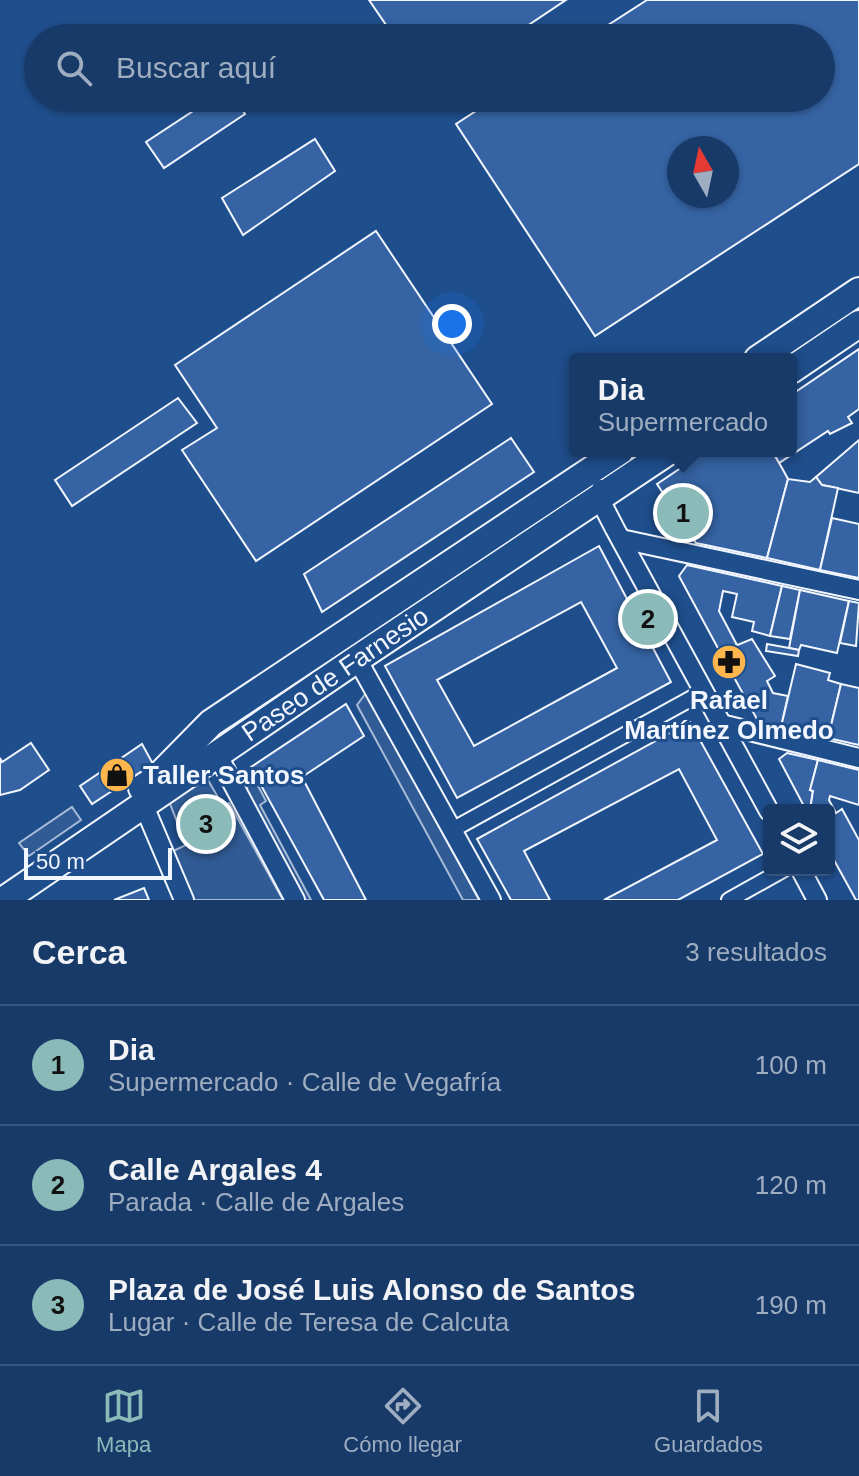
<!DOCTYPE html>
<html lang="es">
<meta charset="utf-8">
<style>
:root{--surface:#173a69;--page:#20416f;--text:#f1f3f6;--muted:#9eadc0;--line:#36547d;--accent:#8bbbb9}
body{margin:0;font-family:Arial,sans-serif;background:var(--page);color:var(--text)}
.controls{position:absolute;right:24px;bottom:24px;display:grid;overflow:hidden;border-radius:8px;box-shadow:0 2px 6px #0004}
.controls button{width:72px;height:72px;display:grid;place-items:center;padding:0;border:0;border-bottom:2px solid var(--line);background:var(--surface);color:var(--text);font:40px sans-serif}
.compass{position:absolute;left:667px;top:136px;width:72px;height:72px;border-radius:50%;background:var(--surface);box-shadow:0 2px 6px #0004;rotate:351deg}
.scale{position:absolute;left:24px;bottom:20px;width:148px;box-sizing:border-box;padding-left:8px;border:4px solid #f2f6ff;border-top:0;font-size:22px;line-height:28px;white-space:nowrap;color:#f2f6ff;-webkit-text-stroke:6px #1f4e8c;paint-order:stroke}
.you{position:absolute;left:452px;top:324px;width:28px;height:28px;margin:-20px;border:6px solid #fff;border-radius:50%;background:#1a73e8;box-shadow:0 0 0 12px #1a73e833}
.badge{display:grid;place-items:center;width:52px;height:52px;border-radius:50%;background:var(--accent);color:#111;font-size:26px;font-weight:700}
.pin{position:absolute;translate:-50% -50%;border:4px solid #fff;box-shadow:0 2px 8px #0006}
.popup{position:absolute;left:569px;top:353px;width:228px;height:104px;box-sizing:border-box;display:grid;place-content:center;border-radius:8px;background:var(--surface);filter:drop-shadow(0 2px 6px #0005);font-size:26px;white-space:nowrap;color:var(--muted)}
.popup b{font-size:30px;color:var(--text)}
.popup::after{content:'';position:absolute;left:50%;top:100%;margin-left:-16px;border:16px solid transparent;border-top-color:var(--surface)}
.list{margin:0;padding:0;list-style:none}
h2{display:flex;justify-content:space-between;align-items:center;height:104px;margin:0;padding:0 32px;font-size:34px}
h2 small{font-size:26px;font-weight:400;color:var(--muted)}
.list li{display:grid;grid-template-columns:52px 1fr auto;gap:24px;align-items:center;box-sizing:border-box;height:120px;padding:0 32px;border-top:2px solid var(--line)}
.list b{display:block;font-size:30px;white-space:nowrap}
.list p{margin:0;font-size:26px;white-space:nowrap;color:var(--muted)}
.list em{font-size:26px;font-style:normal;color:var(--muted)}
.icon{flex:none;width:44px;height:44px;fill:none;stroke:currentColor;stroke-width:2;stroke-linecap:round;stroke-linejoin:round}
.map{position:relative;flex:none;width:859px;height:900px;overflow:hidden}
.search{position:absolute;background:var(--surface);box-shadow:0 2px 6px #0004;left:24px;right:24px;top:24px;height:88px;display:flex;align-items:center;gap:20px;box-sizing:border-box;padding:0 28px;border-radius:44px;color:var(--muted);font-size:30px}
.sheet{height:464px;background:var(--surface)}
nav{display:flex;justify-content:space-around;align-items:center;box-sizing:border-box;height:112px;border-top:2px solid var(--line);background:var(--surface);font-size:22px;color:var(--muted)}
nav a{display:grid;justify-items:center;gap:4px}
nav .on{color:var(--accent)}
.map>svg:first-child{display:block}
.parking{fill:#305b95;stroke:#a8bbd7;stroke-width:2}
.building{fill:#3563a3;stroke:#f2f6ff;stroke-width:2;fill-rule:evenodd}
.lines{fill:none;stroke-linecap:round;stroke-linejoin:round}
.pedestrian-casing{stroke:#f2f6ff;stroke-width:18}
.minor-casing{stroke:#f2f6ff;stroke-width:22}
.secondary-casing{stroke:#f2f6ff;stroke-width:30}
.pedestrian{stroke:#1f4e8c;stroke-width:14}
.minor{stroke:#1f4e8c;stroke-width:18}
.secondary{stroke:#1f4e8c;stroke-width:26}
.labels{text-anchor:middle;dominant-baseline:central;stroke-width:6;stroke-linejoin:round;paint-order:stroke}
.street-label{font-size:26px;fill:#f2f6ff;stroke:#1f4e8c}
.poi-label{font-size:26px;font-weight:bold;fill:#f2f6ff;stroke:#1f4e8c}
</style>
<div class="map">
<svg width="859" height="900" viewBox="0 0 859 900">
<rect width="100%" height="100%" fill="#1f4e8c"/>
<g class="parking">
<polygon points="366,693 479,900 463,900 357,705"/>
<polygon points="205,775 223,806 229,803 283,900 192,900 171,852 186,845 167,796"/>
<polygon points="256,782 266,801 260,805 311,900 303,900 243,789"/>
<polygon points="72,807 81,820 29,856 19,843"/>
</g>
<g class="building">
<polygon points="369,0 566,0 509,38 395,38"/>
<path d="M647 0H859V164L595 336 456 124 496 98H821V38H588ZM679 148H727V196H679Z"/>
<polygon points="213,98 235,98 245,114 164,168 146,142"/>
<polygon points="315,139 335,171 243,235 222,198"/>
<polygon points="376,231 492,404 256,561 182,450 217,428 175,365"/>
<polygon points="859,349 859,409 848,417 852,423 830,434 828,431 779,463 772,451 791,451 791,395"/>
<polygon points="178,398 197,423 72,506 55,480"/>
<polygon points="511,438 534,472 322,612 304,574"/>
<polygon points="859,440 859,493 822,485 816,477"/>
<polygon points="706,451 772,451 782,468 788,479 767,558 696,543 657,484"/>
<polygon points="816,477 822,485 838,488 820,570 767,558 788,479 810,482"/>
<polygon points="832,518 859,524 859,578 820,570"/>
<path d="M599 546 671 682 457 798 385 666ZM581 602 617 668 474 746 437 680Z"/>
<polygon points="687,565 782,586 770,636 752,631 754,622 732,617 737,594 723,591 719,611 737,645 720,652 679,576"/>
<polygon points="782,586 800,590 790,639 770,636"/>
<polygon points="800,590 849,601 837,653 801,645 799,650 789,648"/>
<polygon points="849,601 859,603 856,646 840,643"/>
<polygon points="752,639 775,676 767,681 773,693 788,696 781,727 758,721 720,652"/>
<polygon points="767,644 789,648 799,650 798,656 766,651"/>
<polygon points="796,664 830,673 828,680 841,684 828,738 781,727"/>
<polygon points="841,684 859,688 859,745 828,738"/>
<polygon points="346,704 364,736 302,777 366,900 324,900 251,767"/>
<polygon points="690,722 763,854 678,900 604,900 717,840 679,769 524,851 550,900 511,900 477,839"/>
<polygon points="31,743 49,770 20,790 0,795 0,758 2,762"/>
<polygon points="142,744 153,764 92,804 80,786"/>
<polygon points="787,753 818,760 810,790 813,791 810,810 806,810 779,759"/>
<polygon points="818,760 859,770 859,805 830,796 829,800 836,813 842,809 859,840 859,900 856,900 829,851 829,810 810,810 813,791 810,790"/>
<polygon points="144,888 149,900 114,900"/>
</g>
<g class="lines">
<defs>
<g id="pedestrian">
<polyline points="452,830 703,692"/>
<polyline points="729,900 783,870"/>
</g>
<g id="minor">
<polyline points="601,489 599,498 615,529 769,811"/>
<polyline points="621,539 859,590"/>
<polyline points="357,659 491,900"/>
<polyline points="721,724 859,758"/>
<polyline points="217,754 295,900"/>
<polyline points="144,806 184,900"/>
<polyline points="801,870 817,900"/>
</g>
<g id="secondary">
<polyline points="758,359 859,291"/>
<polyline points="791,370 859,324"/>
<polyline points="142,788 157,778 211,723 620,451"/>
<polyline points="4,900 357,659 669,451"/>
</g>
</defs>
<use href="#pedestrian" class="pedestrian-casing"/>
<use href="#minor" class="minor-casing"/>
<use href="#secondary" class="secondary-casing"/>
<use href="#pedestrian" class="pedestrian"/>
<use href="#minor" class="minor"/>
<use href="#secondary" class="secondary"/>
</g>
<defs>
<symbol id="pharmacy-disc" viewBox="-11 -11 22 22"><circle r="9.5" fill="#ffb74d" stroke="#1f4e8c"/><path d="M-2-6h4v4h4v4h-4v4h-4v-4h-4v-4h4Z" fill="#111"/></symbol>
<symbol id="shop-disc" viewBox="-11 -11 22 22"><circle r="9.5" fill="#ffb74d" stroke="#1f4e8c"/><path d="M-5-2.5h2.3a2.7 3.5 0 0 1 5.4 0H5L5.5 6h-11ZM-1.5-2.5h3a1.5 2.3 0 0 0-3 0Z" fill="#111"/></symbol>
</defs>
<g fill-rule="evenodd">
<use href="#pharmacy-disc" x="709" y="642" width="40" height="40"/>
<use href="#shop-disc" x="97" y="755" width="40" height="40"/>
</g>
<g class="labels">
<g class="street-label">
<text transform="translate(335 674) rotate(-34)">Paseo de Farnesio</text>
</g>
<g class="poi-label">
<text x="729" y="700">Rafael<tspan x="729" dy="30">Martínez Olmedo</tspan></text>
<text x="143" y="775" text-anchor="start">Taller Santos</text>
</g>
</g>
</svg>
<div class="controls">
<button><svg class="icon" aria-label="layers" viewBox="0 0 24 24"><path d="M12 4l9 5-9 5-9-5zM3 14l9 5 9-5"/></svg></button>
</div>
<svg class="compass" viewBox="-18 -18 36 36"><path d="M0-13l5 13h-10z" fill="#e53935"/><path d="M0 13l5-13h-10z" fill="#9eadc0"/></svg>
<div class="scale">50 m</div>
<div class="you"></div>
<div class="pin badge" style="left:683px;top:513px">1</div>
<div class="popup"><b>Dia</b>Supermercado</div>
<div class="pin badge" style="left:648px;top:619px">2</div>
<div class="pin badge" style="left:206px;top:824px">3</div>
<div class="search"><svg class="icon" aria-label="search" viewBox="0 0 24 24"><circle cx="10" cy="10" r="6"/><path d="M15 15l6 6"/></svg>Buscar aquí</div>
</div>
<section class="sheet">
<h2>Cerca<small>3 resultados</small></h2>
<ul class="list">
<li><span class="badge">1</span><div><b>Dia</b><p>Supermercado · Calle de Vegafría</p></div><em>100 m</em></li>
<li><span class="badge">2</span><div><b>Calle Argales 4</b><p>Parada · Calle de Argales</p></div><em>120 m</em></li>
<li><span class="badge">3</span><div><b>Plaza de José Luis Alonso de Santos</b><p>Lugar · Calle de Teresa de Calcuta</p></div><em>190 m</em></li>
</ul>
</section>
<nav>
<a class="on"><svg class="icon" aria-label="map" viewBox="0 0 24 24"><path d="M3 6l6-2 6 2 6-2v14l-6 2-6-2-6 2zM9 4v14M15 6v14"/></svg>Mapa</a>
<a><svg class="icon" aria-label="directions" viewBox="0 0 24 24"><path d="M12 3l9 9-9 9-9-9zM9 14v-3h6M13 9l2 2-2 2"/></svg>Cómo llegar</a>
<a><svg class="icon" aria-label="saved" viewBox="0 0 24 24"><path d="M7 4h10v16l-5-4-5 4z"/></svg>Guardados</a>
</nav>
